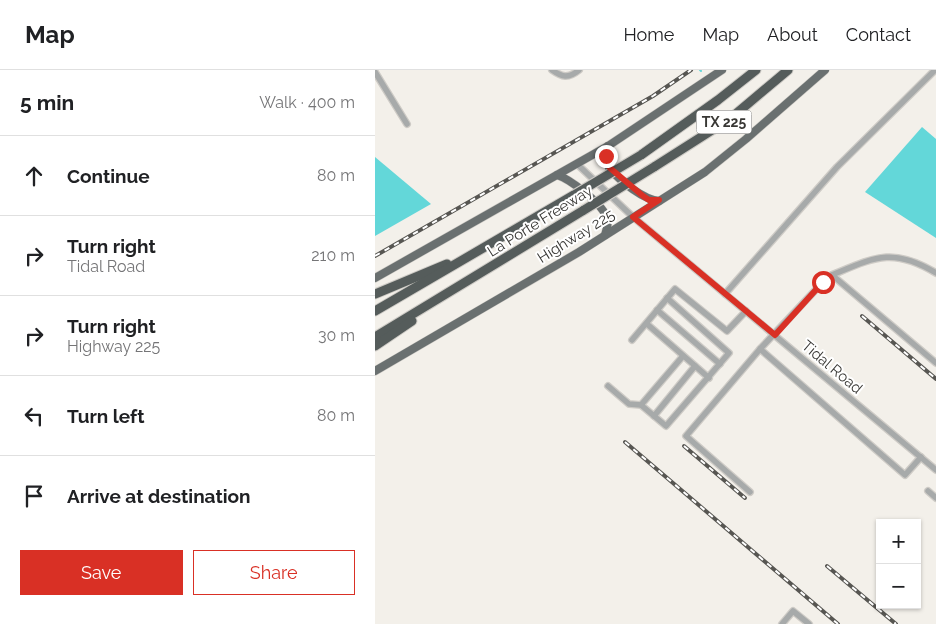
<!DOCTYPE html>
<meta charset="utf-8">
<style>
:root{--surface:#fff;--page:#f2f2f2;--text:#202124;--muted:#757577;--line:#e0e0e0;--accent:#d93025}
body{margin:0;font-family:Raleway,sans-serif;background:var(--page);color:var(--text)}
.controls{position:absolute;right:15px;bottom:15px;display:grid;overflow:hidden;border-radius:0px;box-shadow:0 1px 4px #0004}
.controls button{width:45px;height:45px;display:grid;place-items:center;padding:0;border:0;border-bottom:1px solid var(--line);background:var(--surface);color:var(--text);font:25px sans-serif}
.stop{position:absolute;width:15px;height:15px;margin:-11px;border:4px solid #d93025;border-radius:50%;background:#fff}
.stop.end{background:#d93025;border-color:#fff;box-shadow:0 1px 5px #0008}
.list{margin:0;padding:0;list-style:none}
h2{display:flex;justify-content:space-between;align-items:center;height:65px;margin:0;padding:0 20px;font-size:21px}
h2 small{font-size:16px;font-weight:400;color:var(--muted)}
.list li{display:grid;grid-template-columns:32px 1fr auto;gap:15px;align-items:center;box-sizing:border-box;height:80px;padding:0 20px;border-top:1px solid var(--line)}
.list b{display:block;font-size:19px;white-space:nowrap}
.list p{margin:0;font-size:16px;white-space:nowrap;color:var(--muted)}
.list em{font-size:16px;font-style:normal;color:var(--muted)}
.actions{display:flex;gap:10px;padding:15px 20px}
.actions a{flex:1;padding:11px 0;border:1px solid var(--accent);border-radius:0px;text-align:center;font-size:18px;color:var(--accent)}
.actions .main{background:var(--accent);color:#fff}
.icon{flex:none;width:28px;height:28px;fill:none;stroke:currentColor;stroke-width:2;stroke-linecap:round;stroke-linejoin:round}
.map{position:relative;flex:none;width:561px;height:554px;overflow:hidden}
header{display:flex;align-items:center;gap:30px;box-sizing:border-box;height:70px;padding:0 25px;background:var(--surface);border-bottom:1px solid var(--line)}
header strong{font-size:24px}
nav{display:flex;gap:28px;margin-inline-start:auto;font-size:18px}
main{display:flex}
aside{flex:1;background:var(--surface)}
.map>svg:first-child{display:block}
.water{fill:#63d7d9}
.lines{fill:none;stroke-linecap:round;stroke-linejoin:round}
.stream{stroke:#63d7d9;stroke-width:2}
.minor-casing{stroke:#cecbc6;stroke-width:8}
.major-casing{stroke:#cecbc6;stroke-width:9}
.highway-casing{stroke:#cecbc6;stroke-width:11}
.minor{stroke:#a7aaaa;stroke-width:5.5}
.major{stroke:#6a7070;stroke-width:8}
.highway{stroke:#555c5b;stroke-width:9}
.rail-casing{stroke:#575652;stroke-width:4}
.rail{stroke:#fff;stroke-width:2;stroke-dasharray:5.5;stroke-linecap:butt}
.highway-bridge-casing{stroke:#cecbc6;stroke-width:11;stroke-linecap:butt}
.highway-bridge{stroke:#555c5b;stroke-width:9}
.route{stroke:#d93025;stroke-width:6}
.labels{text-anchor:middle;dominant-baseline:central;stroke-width:4;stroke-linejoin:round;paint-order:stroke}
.shield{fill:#fff;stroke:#747371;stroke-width:1}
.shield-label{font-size:14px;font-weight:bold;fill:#383734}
.street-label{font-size:15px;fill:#383734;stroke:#fff}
</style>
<header>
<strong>Map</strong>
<nav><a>Home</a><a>Map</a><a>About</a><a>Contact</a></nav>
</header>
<main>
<aside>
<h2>5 min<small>Walk · 400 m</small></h2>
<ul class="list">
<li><svg class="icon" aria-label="ahead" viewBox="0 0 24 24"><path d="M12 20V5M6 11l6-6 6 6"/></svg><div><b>Continue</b></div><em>80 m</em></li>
<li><svg class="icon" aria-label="right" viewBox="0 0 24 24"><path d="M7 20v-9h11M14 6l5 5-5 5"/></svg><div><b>Turn right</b><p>Tidal Road</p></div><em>210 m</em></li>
<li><svg class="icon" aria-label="right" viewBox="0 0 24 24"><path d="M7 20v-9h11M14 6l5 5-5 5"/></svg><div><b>Turn right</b><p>Highway 225</p></div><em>30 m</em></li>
<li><svg class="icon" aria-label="left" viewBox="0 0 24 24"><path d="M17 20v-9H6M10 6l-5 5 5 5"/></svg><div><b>Turn left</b></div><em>80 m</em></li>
<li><svg class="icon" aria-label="arrive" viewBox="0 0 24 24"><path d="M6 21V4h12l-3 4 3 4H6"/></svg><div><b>Arrive at destination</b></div></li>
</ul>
<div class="actions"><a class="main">Save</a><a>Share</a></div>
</aside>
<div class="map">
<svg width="561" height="554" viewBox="0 0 561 554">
<rect width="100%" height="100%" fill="#f3f0ea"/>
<g class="water">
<polygon points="547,57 561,69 561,168 490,122"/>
<polygon points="0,87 56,134 0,166"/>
</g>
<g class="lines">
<polyline class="stream" points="325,0 326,1"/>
<defs>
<g id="minor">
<path d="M177 0C187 7 193 9 204 0"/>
<polyline points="0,2 32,54"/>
<polyline points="202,94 258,147 561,400"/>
<path d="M457 205C500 187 518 177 561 203"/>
<polyline points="350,224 462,97 560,0"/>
<polyline points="292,228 354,283 291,356 266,335 308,286"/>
<polyline points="282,240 345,294"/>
<polyline points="272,254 334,308"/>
<polyline points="257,270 300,219 352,261 371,241"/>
<polyline points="385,279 530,405 546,387"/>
<polyline points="233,316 254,334 266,335"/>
<polyline points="279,346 320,296"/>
<polyline points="553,421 561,428"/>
<polyline points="375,422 311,366 385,279 448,212 457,205 561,293"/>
<polyline points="407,554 418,541 434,554"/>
</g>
<g id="major">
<path d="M233 76C232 83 230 92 235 99 245 111 269 130 284 131"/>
<path d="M182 105C195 109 226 133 231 146 234 153 232 158 230 165"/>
<polyline points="0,208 233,76 347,0"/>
<polyline points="0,301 204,182 330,102 371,69 450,0"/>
</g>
<g id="highway">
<polyline points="266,85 343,30 381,0"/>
<polyline points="279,97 356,48 413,0"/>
<polyline points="0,224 72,194"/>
<polyline points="0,241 199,125"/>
<polyline points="0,267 209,140"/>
<polyline points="0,276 37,251"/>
</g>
</defs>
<use href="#minor" class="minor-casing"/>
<use href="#major" class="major-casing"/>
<use href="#highway" class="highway-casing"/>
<use href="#minor" class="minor"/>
<use href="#major" class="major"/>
<use href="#highway" class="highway"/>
<defs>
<g id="rail">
<polyline points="0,186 278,26 316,0"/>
<polyline points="487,246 561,309"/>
<polyline points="250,372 463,554"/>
<polyline points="309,376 370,428"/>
<polyline points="452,496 521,554"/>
</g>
</defs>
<use href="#rail" class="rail-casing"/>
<use href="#rail" class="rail"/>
<defs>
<g id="highway-bridge">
<polyline points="199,125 266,85"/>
<polyline points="209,140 279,97"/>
</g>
</defs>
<use href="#highway-bridge" class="highway-bridge-casing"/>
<use href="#highway-bridge" class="highway-bridge"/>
</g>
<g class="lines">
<polyline class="route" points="231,86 235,98 268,126 274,130 284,130 258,147 400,265 448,212"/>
</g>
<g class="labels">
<rect class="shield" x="321.5" y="40.5" width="55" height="23" rx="4"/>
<g class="shield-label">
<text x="349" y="52">TX 225</text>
</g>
<g class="street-label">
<text transform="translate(165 151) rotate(-32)">La Porte Freeway</text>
<text transform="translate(201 166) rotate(-32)">Highway 225</text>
<text transform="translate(457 297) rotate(40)">Tidal Road</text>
</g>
</g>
</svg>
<div class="controls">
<button>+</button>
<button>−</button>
</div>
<div class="stop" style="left:448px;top:212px"></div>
<div class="stop end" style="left:231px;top:86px"></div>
</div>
</main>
